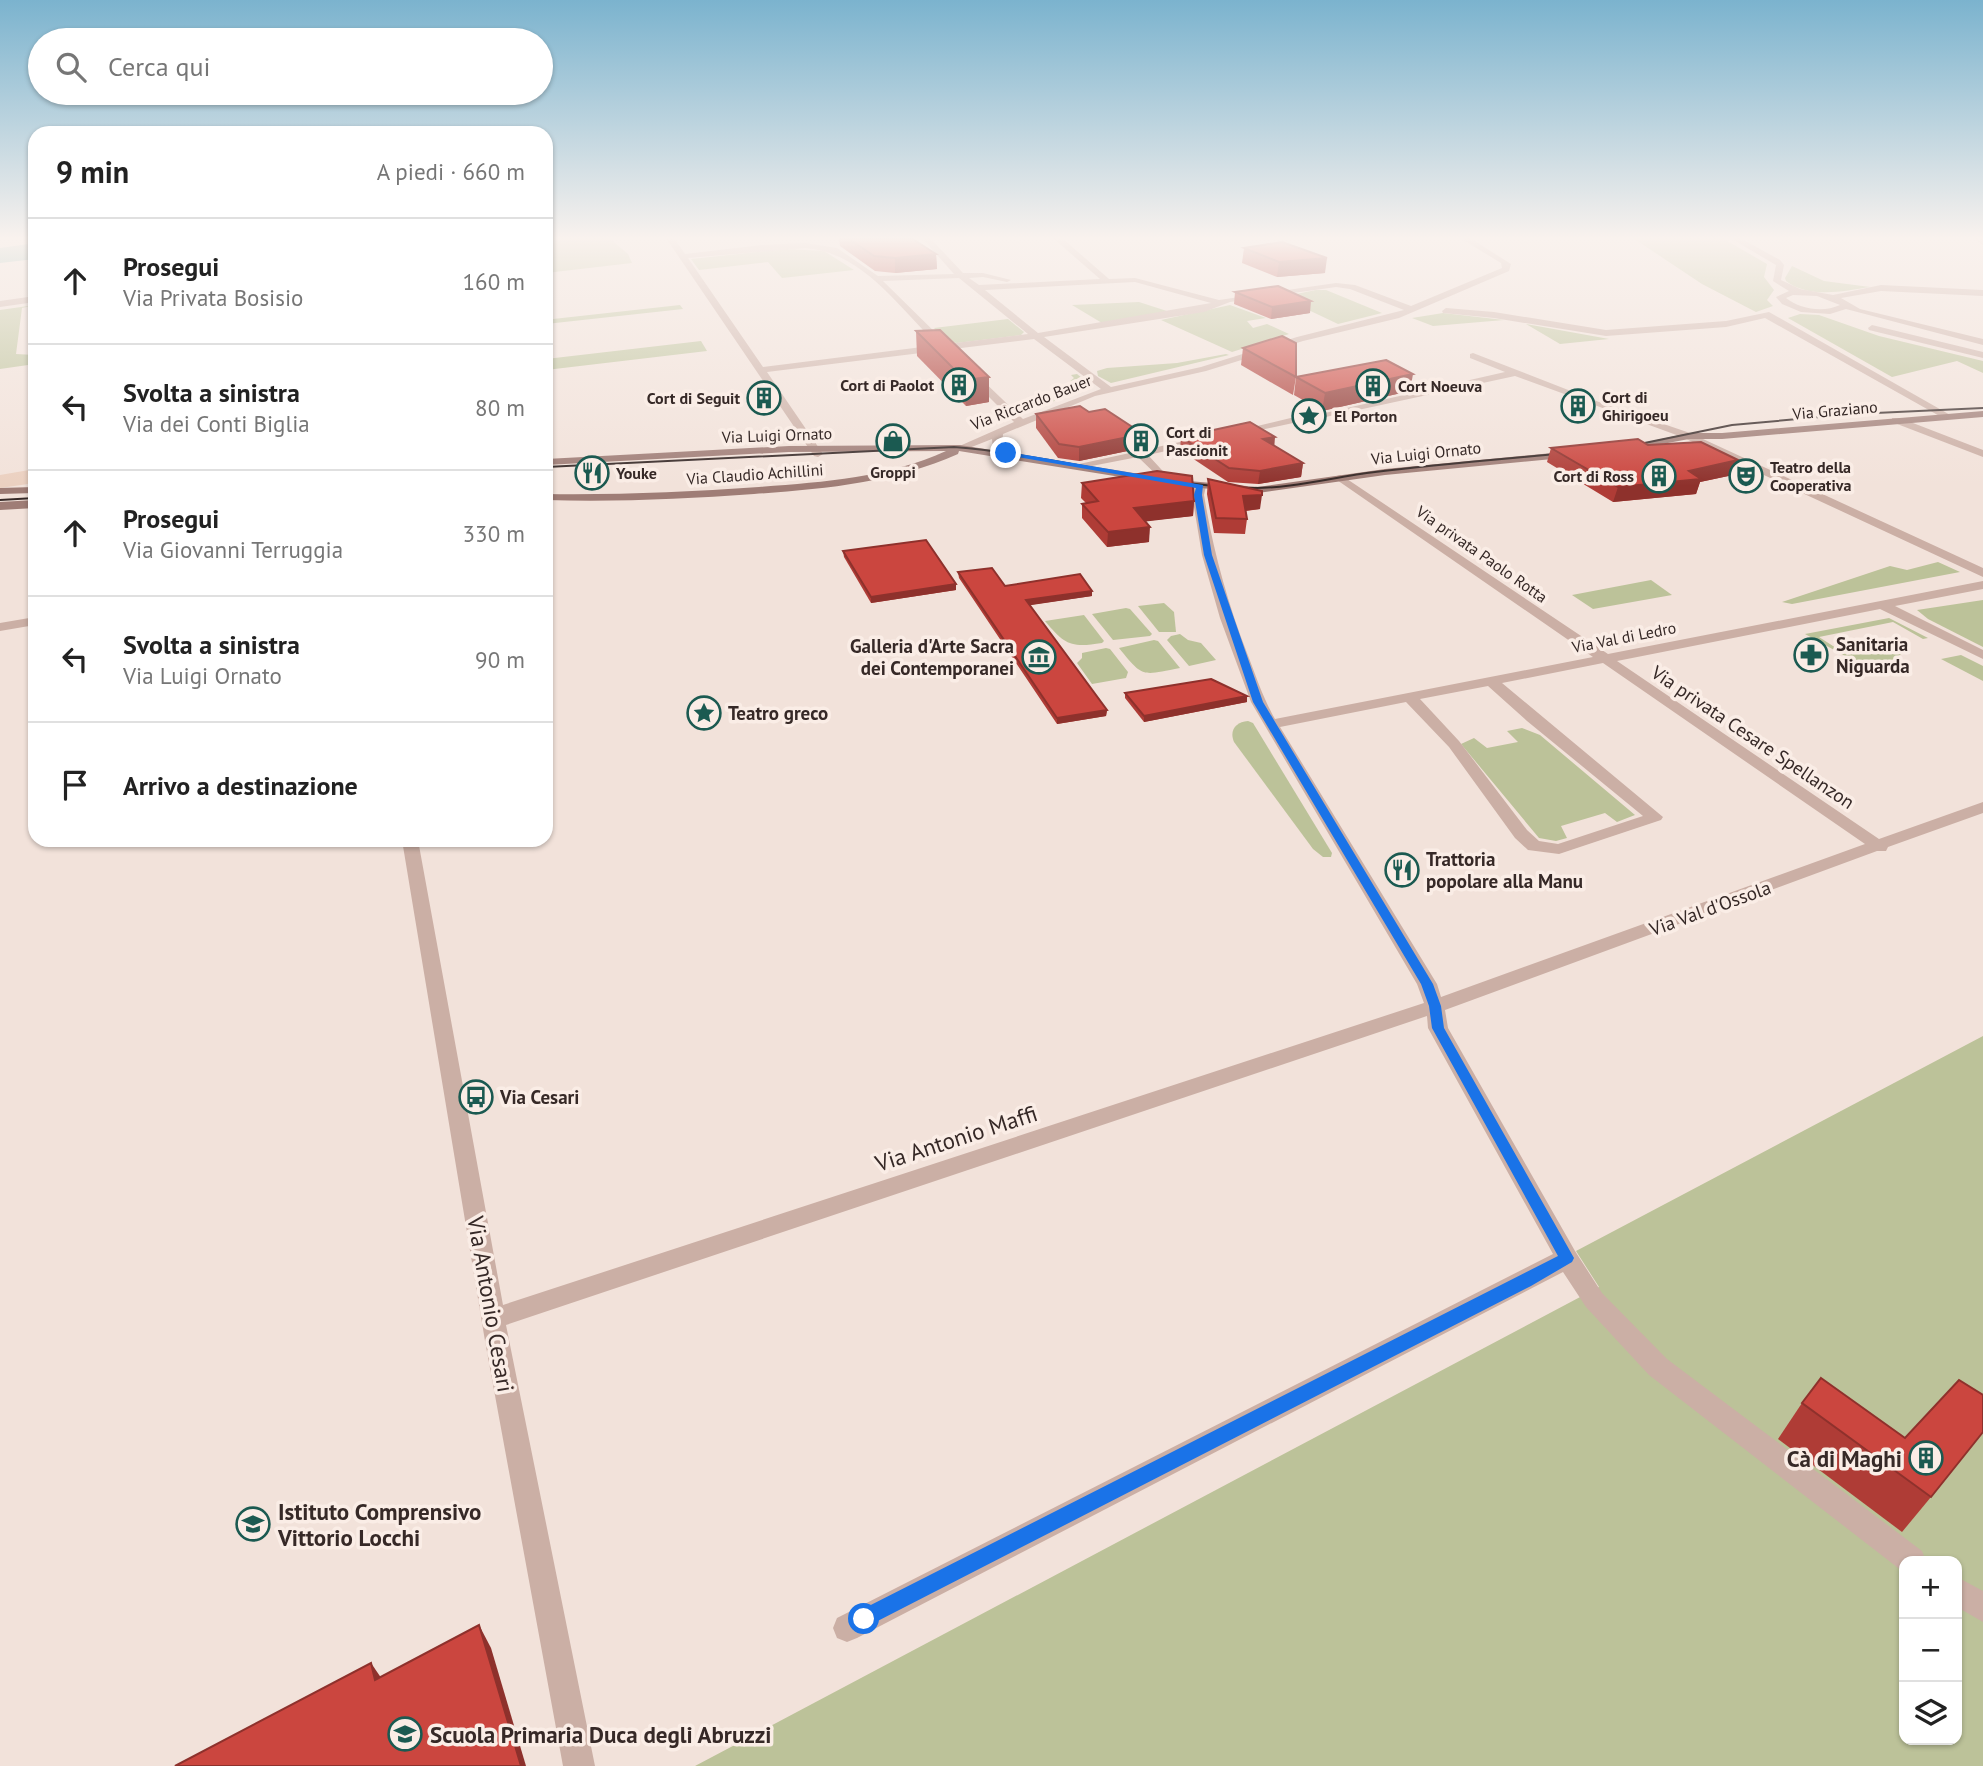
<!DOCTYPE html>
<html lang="it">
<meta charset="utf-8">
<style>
:root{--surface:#fff;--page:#f2f2f2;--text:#222;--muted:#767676;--line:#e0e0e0}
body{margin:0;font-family:"PT Sans",sans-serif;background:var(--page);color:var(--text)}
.controls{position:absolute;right:21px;bottom:21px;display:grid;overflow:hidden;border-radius:14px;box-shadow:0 2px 5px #0004}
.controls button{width:63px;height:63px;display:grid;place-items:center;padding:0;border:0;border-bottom:2px solid var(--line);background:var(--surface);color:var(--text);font:35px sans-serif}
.stop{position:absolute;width:21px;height:21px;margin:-16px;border:5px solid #1a73e8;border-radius:50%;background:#fff}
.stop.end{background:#1a73e8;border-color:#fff;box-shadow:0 2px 7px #0008}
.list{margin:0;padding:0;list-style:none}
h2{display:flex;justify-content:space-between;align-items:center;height:91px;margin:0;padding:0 28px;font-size:30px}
h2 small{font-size:23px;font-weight:400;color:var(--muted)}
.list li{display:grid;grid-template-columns:46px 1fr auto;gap:21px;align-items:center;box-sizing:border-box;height:126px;padding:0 28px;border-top:2px solid var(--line)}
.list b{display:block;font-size:26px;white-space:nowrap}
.list p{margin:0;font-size:23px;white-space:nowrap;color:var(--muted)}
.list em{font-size:23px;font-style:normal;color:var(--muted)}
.icon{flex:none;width:38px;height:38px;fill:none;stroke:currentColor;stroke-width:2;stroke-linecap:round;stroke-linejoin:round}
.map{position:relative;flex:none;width:1983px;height:1766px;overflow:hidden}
.search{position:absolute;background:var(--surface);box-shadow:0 2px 5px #0004;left:28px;top:28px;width:525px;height:77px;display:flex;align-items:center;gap:18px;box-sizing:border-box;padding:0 24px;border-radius:38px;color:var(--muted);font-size:26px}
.panel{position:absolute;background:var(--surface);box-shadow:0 2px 5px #0004;left:28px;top:126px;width:525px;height:721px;border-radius:21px}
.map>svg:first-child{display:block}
.green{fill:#bcc299;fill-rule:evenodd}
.plaza{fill:#ebd0c0}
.water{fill:#78b1a8}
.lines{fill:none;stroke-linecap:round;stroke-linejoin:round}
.street{fill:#cbafa5;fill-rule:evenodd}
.secondary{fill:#9f7d76;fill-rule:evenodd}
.tram{stroke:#362927;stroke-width:2}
.wall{fill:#af3c36}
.shaded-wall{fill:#8e312c}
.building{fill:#cb463f;stroke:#8e312c;stroke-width:2}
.route{fill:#1a73e8}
.labels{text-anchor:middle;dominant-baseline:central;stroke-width:7;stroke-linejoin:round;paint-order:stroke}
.far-poi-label{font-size:16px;font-weight:bold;fill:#362927;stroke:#faede6;text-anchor:start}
.far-street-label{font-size:16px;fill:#362927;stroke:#faede6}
.poi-label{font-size:19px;font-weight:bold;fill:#362927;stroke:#faede6;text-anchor:start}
.street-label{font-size:19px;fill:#362927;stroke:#faede6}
.near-street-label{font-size:23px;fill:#362927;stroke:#faede6}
.near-poi-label{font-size:23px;font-weight:bold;fill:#362927;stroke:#faede6;text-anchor:start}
</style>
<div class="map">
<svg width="1983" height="1766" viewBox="0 0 1983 1766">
<rect width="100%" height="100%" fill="#f2e2da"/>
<g class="green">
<polygon points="546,238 609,238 628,254 632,263 546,273"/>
<polygon points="1633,238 1722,238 1767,264 1764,277 1774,290 1767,300 1773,306 1756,312 1702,284"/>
<polygon points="786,249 824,251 854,270 782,278 768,262 699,270 691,259"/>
<path d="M1792 266 1824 281 1870 287C1844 291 1809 299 1786 281L1785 278Z"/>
<polygon points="1316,290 1326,290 1382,313 1338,324 1281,297"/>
<polygon points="546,302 553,319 680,305 683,309 546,324"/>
<polygon points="1139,302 1170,312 1102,323 1072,305"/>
<polygon points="35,305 22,308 16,354 35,355 35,364 0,369 0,310"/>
<polygon points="1230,305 1266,318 1247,321 1253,328 1267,324 1289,334 1232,352 1161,320"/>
<polygon points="1443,313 1504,320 1433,326 1412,318"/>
<polygon points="1800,314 1819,315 1879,336 1983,361 1983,373 1957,361 1892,377 1788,318"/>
<polygon points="1008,319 1024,332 1021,335 957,343 948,342 934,328"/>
<polygon points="1526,324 1609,339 1560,344"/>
<polygon points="701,341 707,351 546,370 546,359"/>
<polygon points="1226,354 1229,355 1111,383 1098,376 1097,371 1107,368 1177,363"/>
<polygon points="1077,374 1093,387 1024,412 1044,403 1074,378 1071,375"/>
<polygon points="1938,562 1960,572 1792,604 1782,602 1890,566 1907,570"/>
<polygon points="1651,580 1672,595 1593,609 1572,595"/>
<polygon points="1983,600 1983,647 1928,619 1917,610"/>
<polygon points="1164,603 1174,612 1176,632 1159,632 1138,606"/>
<polygon points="1126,608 1130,609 1152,634 1150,636 1113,640 1092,614"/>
<path d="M1084 615 1104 641 1102 643C1071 648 1065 645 1045 621Z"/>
<polygon points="1889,618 1928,638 1923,639 1893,622 1819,637 1847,655 1899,644 1908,650 1890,661 1867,668 1805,634"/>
<polygon points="1180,634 1188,640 1201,643 1216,660 1189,666 1167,640 1171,636"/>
<path d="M1154 640 1158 641 1180 668C1142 675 1144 679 1119 648Z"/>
<polygon points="1106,648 1110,649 1128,672 1126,678 1092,684 1077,663 1082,658 1082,653"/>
<polygon points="1961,655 1983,666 1983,681 1941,659"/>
<path d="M1248 721 1253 723 1332 853 1331 857H1323L1313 849 1234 742C1229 730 1236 722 1248 721Z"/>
<polygon points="1522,728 1540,735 1635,815 1617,822 1605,813 1561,826 1567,838 1556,841 1539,838 1461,744 1474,738 1487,748 1518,742 1507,731"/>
<path d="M1983 1036V1766H695L1599 1287 1576 1251ZM1904 1561H1957V1740H1904Z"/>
</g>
<polygon class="plaza" points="35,469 35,483 0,488 0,475"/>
<polygon class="water" points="35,243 35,259 0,263 0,248"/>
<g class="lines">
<g class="street">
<path d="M666 238H674L685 254 762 245 805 243 837 248 878 276 954 274 922 238H930L963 273H983L1011 280 1007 282 983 277 969 278 979 285 1100 279 1053 238H1062L1109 279 1135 278 1219 300 1336 283 1355 285 1411 306 1502 268 1501 263 1460 238H1470L1511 264 1509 271 1399 318 1303 341 1206 371 1095 396 1003 434 1002 446 1015 454 1010 457 993 449 992 439 964 450 955 448 1014 422 970 378V374H976L1023 419 1101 389 1034 339 767 372 823 454 818 457 814 456ZM805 248C863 252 899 308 938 345L763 367 688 258ZM959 278 1028 334 947 344 883 281ZM1135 282 1211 303 1038 333 985 290ZM1336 287 1350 289 1404 310 1297 337 1201 367 1111 387 1044 337 1204 312 1230 302Z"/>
<path d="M1730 238H1740L1780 260 1784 265 1781 280 1800 289 1833 295 1881 285 1983 290V296L1881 291 1841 298 1860 309 1983 339V345L1846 309 1830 314 1801 312 1782 304 1776 297 1789 291 1773 281 1776 265ZM1793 295 1817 296 1840 305C1823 313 1800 309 1786 298Z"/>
<polygon points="1973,238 1982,238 1983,245"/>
<polygon points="35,296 35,302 0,307 0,301"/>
<polygon points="1446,308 1494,312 1606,330 1726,321 1769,312 1952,416 1943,418 1765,318 1726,327 1606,336 1494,318 1443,313 1442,311"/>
<polygon points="1872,325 1983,352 1983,358 1869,330 1868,328"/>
<polygon points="1473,353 1599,402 1690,433 1983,568 1983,577 1682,437 1515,376 1321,418 1316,415 1505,372 1470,358 1470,354"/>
<polygon points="1303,415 1308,418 1307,420 1237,435 1232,432"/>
<polygon points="1892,418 1900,418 1983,450 1983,457 1892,422"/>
<polygon points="1203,437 1207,438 1207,442 1148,455 1172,481 1166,484 1138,457 1076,469 1070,466"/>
<path d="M1341 475 1608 654 1983 581V589L1895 606 1983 650V659L1880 609 1617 661 1879 839 1983 802V813L1888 847 1886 851H1877L1445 1010 1448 1028 1575 1251 1602 1293 1667 1359 1922 1551 1926 1561H1904V1572L1902 1571 1649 1375 1586 1307 1563 1272 857 1638 847 1642 837 1638 833 1628 837 1618 1553 1254 1428 1028 1427 1016 506 1325 595 1766H563L485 1341 402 840H418L503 1305 1424 1003 1417 984 1251 702 1220 618 1202 555 1192 495 1194 486 1200 483 1206 486 1204 495C1213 550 1227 601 1247 653 1256 676 1263 698 1275 719L1593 657 1337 480V476ZM1603 663 1865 844 1441 997 1437 984 1280 727 1406 702 1449 747 1515 838 1528 850 1559 854 1661 820 1663 817 1502 683ZM1488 686 1527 721 1643 816 1558 844 1539 841 1527 830 1459 741 1420 699Z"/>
<polygon points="35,617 35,625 0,631 0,623"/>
<polygon points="1957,1577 1983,1591 1983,1622 1957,1607"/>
</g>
<g class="secondary">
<polygon points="1983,411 1983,417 1722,439 1689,439 1625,451 1620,448 1689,433 1722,433"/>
<path d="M960 445 1177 480 1258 487 1385 469 1573 451 1578 454 1573 457 1385 475 1258 493 1177 486 959 451 958 454C893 483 824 489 754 494 685 499 616 502 546 500V494C617 495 688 492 759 487 823 482 887 478 946 451L789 452 546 465V459L789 446Z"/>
<polygon points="35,487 35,493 0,494 0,488"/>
<polygon points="35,500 35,508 0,510 0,502"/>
</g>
<g class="tram">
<polyline points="1625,447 1732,425 1854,414 1983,408"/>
<path d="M546 467 954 447C1053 455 1150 485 1249 488 1291 489 1333 477 1375 472 1439 464 1503 459 1566 453"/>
<polyline points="0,500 35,498"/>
</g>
</g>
<g class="wall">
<polygon points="839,238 911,238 936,254 937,269 895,273 875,271 840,246"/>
<polygon points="1244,248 1325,273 1277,277 1242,263"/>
<polygon points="1235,292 1310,313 1271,319 1234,304"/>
<polygon points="916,331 989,377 989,402 966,406 917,356"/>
<polygon points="1243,348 1296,377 1293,395 1241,365"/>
<polygon points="1296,377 1410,391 1322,411 1294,395"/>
<polygon points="1089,412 1143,434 1142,448 1079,461 1058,458 1036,428 1036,414"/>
<polygon points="1181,437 1274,446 1303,463 1301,477 1258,484 1228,482 1180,450"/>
<polygon points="1648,445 1733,475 1700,482 1696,494 1613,502 1547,462 1551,448"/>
<polygon points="1208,479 1260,509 1246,511 1247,519 1245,534 1214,533 1207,494"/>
<polygon points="1082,483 1194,501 1193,516 1145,521 1149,542 1107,547 1082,518 1082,504 1086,503 1081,498"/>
<polygon points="843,551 956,590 871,603 844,557"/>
<polygon points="958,572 1005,586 1092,591 1092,596 1029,605 1107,710 1106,716 1057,724 959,578"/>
<polygon points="1125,693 1247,702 1144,722 1125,698"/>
<polygon points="1802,1403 1931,1497 1902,1532 1778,1439"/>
</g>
<g class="shaded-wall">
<polygon points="936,254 937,269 895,273 895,258"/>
<polygon points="1327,258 1325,273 1277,277 1279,262"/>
<polygon points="1311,301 1310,313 1271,319 1272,307"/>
<polygon points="1413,374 1410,391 1322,411 1325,393"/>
<polygon points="989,377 989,402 966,406 965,380"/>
<polygon points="1143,434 1142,448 1079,461 1079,447"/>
<polygon points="1275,437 1274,450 1263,439"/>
<polygon points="1738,460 1733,475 1700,482 1696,494 1613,502 1618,487"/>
<polygon points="1303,463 1301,477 1258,484 1260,471"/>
<polygon points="1262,495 1260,509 1242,511 1243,496"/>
<polygon points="1194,501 1193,516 1133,523 1134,508"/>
<polygon points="1150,527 1149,542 1107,547 1108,532"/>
<polygon points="956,584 956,590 871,603 871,597"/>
<polygon points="1092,591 1092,596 1025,606 1026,600"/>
<polygon points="1247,696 1247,702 1144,722 1144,716"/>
<polygon points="1107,710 1106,716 1057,724 1057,718"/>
<polygon points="479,1625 491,1648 526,1766 521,1766"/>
<polygon points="371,1663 386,1685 375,1680"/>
</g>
<g class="building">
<polygon points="848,238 911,238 936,254 895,258 874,256"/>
<polygon points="1282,242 1327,258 1279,262 1244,248"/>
<polygon points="1278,286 1311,301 1272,307 1235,292"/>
<polygon points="940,330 989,377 965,380 916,331"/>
<polygon points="1282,336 1296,343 1296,377 1243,348"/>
<polygon points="1386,360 1413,374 1325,393 1296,377"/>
<polygon points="1080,406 1089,412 1105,409 1143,434 1079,447 1059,444 1036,414"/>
<polygon points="1250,422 1275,437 1263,439 1303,463 1260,471 1229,468 1181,437"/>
<polygon points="1638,439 1648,445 1701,442 1738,460 1689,471 1701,479 1618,487 1551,448"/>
<polygon points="1157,471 1192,476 1194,501 1134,508 1150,527 1108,532 1082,504 1098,501 1082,483"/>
<polygon points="1208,479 1262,491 1262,495 1243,496 1247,519 1216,518"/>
<polygon points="926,540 956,584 871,597 843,551"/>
<polygon points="992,568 1005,586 1080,574 1092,591 1026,600 1107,710 1057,718 958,572"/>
<polygon points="1211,679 1247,696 1144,716 1125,693"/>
<polygon points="1821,1378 1905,1438 1959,1380 1983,1395 1983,1432 1931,1497 1802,1403"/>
<polygon points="479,1625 521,1766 175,1766 371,1663 375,1680"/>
</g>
<linearGradient id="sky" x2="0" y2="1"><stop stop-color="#7bb3ce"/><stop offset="0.49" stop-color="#f9f2ee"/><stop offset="1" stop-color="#f9f2ee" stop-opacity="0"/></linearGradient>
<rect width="1983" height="486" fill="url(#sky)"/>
<polygon class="route" points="1003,451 1203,485 1202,495 1212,555 1263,702 1433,984 1441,1006 1444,1028 1574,1258 1572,1262 1531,1286 864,1628 857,1626 854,1619 857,1612 1558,1256 1432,1028 1429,1006 1421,984 1253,702 1204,555 1194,495 1196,488 1006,455"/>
<defs>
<symbol id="building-ring" viewBox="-11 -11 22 22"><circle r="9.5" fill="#faede6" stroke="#1b5a51" stroke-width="1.5"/><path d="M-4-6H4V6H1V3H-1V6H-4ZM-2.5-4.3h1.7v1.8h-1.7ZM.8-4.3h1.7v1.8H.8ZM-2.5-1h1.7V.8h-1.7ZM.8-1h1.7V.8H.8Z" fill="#1b5a51"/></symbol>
<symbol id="sight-ring" viewBox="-11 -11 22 22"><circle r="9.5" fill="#faede6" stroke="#1b5a51" stroke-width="1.5"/><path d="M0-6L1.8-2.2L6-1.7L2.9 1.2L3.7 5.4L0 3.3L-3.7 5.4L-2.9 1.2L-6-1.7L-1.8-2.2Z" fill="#1b5a51"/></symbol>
<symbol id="shop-ring" viewBox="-11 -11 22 22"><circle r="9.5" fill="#faede6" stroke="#1b5a51" stroke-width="1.5"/><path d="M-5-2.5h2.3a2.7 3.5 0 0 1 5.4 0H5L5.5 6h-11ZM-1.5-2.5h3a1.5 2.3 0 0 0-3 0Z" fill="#1b5a51"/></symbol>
<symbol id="restaurant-ring" viewBox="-11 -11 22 22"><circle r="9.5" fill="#faede6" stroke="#1b5a51" stroke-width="1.5"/><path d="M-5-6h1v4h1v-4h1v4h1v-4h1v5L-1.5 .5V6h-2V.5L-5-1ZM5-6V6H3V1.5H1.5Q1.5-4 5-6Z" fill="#1b5a51"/></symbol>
<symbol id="theatre-ring" viewBox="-11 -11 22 22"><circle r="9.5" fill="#faede6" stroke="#1b5a51" stroke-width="1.5"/><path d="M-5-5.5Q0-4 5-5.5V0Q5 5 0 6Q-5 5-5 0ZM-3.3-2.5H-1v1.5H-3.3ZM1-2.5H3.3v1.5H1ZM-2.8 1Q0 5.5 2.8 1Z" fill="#1b5a51"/></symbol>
<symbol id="pharmacy-ring" viewBox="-11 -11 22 22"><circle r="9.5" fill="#faede6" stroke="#1b5a51" stroke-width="1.5"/><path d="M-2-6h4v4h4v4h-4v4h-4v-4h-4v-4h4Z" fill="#1b5a51"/></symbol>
<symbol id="museum-ring" viewBox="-11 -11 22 22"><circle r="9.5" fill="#faede6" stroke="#1b5a51" stroke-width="1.5"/><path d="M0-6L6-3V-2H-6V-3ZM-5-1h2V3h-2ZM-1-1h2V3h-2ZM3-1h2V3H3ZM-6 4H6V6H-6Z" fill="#1b5a51"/></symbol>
<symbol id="bus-ring" viewBox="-11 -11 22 22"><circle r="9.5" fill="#faede6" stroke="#1b5a51" stroke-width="1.5"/><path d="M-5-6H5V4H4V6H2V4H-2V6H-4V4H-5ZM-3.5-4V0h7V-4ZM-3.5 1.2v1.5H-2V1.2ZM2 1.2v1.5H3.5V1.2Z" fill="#1b5a51"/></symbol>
<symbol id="school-ring" viewBox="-11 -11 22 22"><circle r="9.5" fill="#faede6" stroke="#1b5a51" stroke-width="1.5"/><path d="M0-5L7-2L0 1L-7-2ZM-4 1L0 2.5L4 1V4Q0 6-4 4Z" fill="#1b5a51"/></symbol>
</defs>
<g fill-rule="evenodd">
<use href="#building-ring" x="940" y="366" width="38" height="38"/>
<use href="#building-ring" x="1354" y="367" width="38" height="38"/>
<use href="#building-ring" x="745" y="379" width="38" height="38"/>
<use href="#building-ring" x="1559" y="387" width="38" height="38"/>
<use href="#sight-ring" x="1290" y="397" width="38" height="38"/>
<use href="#shop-ring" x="874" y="422" width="38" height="38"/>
<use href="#building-ring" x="1122" y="422" width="38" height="38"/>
<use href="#restaurant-ring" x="573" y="454" width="38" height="38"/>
<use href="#building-ring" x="1640" y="457" width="38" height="38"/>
<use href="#theatre-ring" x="1727" y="457" width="38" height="38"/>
<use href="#pharmacy-ring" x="1792" y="636" width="38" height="38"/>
<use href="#museum-ring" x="1020" y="638" width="38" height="38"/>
<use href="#sight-ring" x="685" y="694" width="38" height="38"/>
<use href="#restaurant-ring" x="1383" y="851" width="38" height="38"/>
<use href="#bus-ring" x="457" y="1078" width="38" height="38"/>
<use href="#building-ring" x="1907" y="1439" width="38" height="38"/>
<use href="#school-ring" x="234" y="1505" width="38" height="38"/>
<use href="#school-ring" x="386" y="1715" width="38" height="38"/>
</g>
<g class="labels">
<g class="far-poi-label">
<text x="934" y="385" text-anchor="end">Cort di Paolot</text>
<text x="1398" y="386">Cort Noeuva</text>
<text x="1602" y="397">Cort di<tspan x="1602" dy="18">Ghirigoeu</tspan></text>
<text x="740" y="398" text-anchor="end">Cort di Seguit</text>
<text x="1334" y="416">El Porton</text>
<text x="1166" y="432">Cort di<tspan x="1166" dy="18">Pascionit</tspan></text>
<text x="1770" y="467">Teatro della<tspan x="1770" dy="18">Cooperativa</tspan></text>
<text x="893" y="472" text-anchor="middle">Groppi</text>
<text x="616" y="473">Youke</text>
<text x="1634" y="476" text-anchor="end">Cort di Ross</text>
</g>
<g class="far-street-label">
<text transform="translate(1031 402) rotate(-21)">Via Riccardo Bauer</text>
<text transform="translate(1835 410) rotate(-5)">Via Graziano</text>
<text transform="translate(777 435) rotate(-2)">Via Luigi Ornato</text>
<text transform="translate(1426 453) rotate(-6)">Via Luigi Ornato</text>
<text transform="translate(755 474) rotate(-4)">Via Claudio Achillini</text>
<text transform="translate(1482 554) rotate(35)">Via privata Paolo Rotta</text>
<text transform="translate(1624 637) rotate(-11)">Via Val di Ledro</text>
</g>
<g class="poi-label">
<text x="1836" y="644">Sanitaria<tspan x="1836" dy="22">Niguarda</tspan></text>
<text x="1014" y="646" text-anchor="end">Galleria d'Arte Sacra<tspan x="1014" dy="22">dei Contemporanei</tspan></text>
<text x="728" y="713">Teatro greco</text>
<text x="1426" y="859">Trattoria<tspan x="1426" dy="22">popolare alla Manu</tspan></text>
<text x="500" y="1097">Via Cesari</text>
</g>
<g class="street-label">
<text transform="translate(1753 737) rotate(34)">Via privata Cesare Spellanzon</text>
<text transform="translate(1710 908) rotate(-20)">Via Val d'Ossola</text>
</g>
<g class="near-street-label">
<text transform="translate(956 1138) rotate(-18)">Via Antonio Maffi</text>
<text transform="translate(491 1304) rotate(80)">Via Antonio Cesari</text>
</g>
<g class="near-poi-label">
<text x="1902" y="1458" text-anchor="end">Cà di Maghi</text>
<text x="278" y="1511">Istituto Comprensivo<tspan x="278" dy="26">Vittorio Locchi</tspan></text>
<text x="430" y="1734">Scuola Primaria Duca degli Abruzzi</text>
</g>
</g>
</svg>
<div class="controls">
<button>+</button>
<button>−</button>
<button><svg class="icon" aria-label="layers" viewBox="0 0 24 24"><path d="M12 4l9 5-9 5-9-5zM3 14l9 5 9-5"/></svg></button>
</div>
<div class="stop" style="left:864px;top:1619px"></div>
<div class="stop end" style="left:1006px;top:453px"></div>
<div class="search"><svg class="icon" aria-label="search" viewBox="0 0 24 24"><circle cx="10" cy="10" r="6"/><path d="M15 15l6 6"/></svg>Cerca qui</div>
<section class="panel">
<h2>9 min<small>A piedi · 660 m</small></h2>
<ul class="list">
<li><svg class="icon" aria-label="ahead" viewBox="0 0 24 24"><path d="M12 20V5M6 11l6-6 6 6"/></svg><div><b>Prosegui</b><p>Via Privata Bosisio</p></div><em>160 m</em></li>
<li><svg class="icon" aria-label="left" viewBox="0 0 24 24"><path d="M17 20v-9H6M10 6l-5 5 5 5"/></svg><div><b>Svolta a sinistra</b><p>Via dei Conti Biglia</p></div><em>80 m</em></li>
<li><svg class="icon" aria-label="ahead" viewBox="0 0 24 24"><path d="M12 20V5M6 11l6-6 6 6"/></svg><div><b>Prosegui</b><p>Via Giovanni Terruggia</p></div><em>330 m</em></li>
<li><svg class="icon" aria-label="left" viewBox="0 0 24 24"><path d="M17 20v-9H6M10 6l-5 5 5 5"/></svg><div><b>Svolta a sinistra</b><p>Via Luigi Ornato</p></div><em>90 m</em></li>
<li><svg class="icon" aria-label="arrive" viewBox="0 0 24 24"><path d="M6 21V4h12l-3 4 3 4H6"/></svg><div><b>Arrivo a destinazione</b></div></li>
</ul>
</section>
</div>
